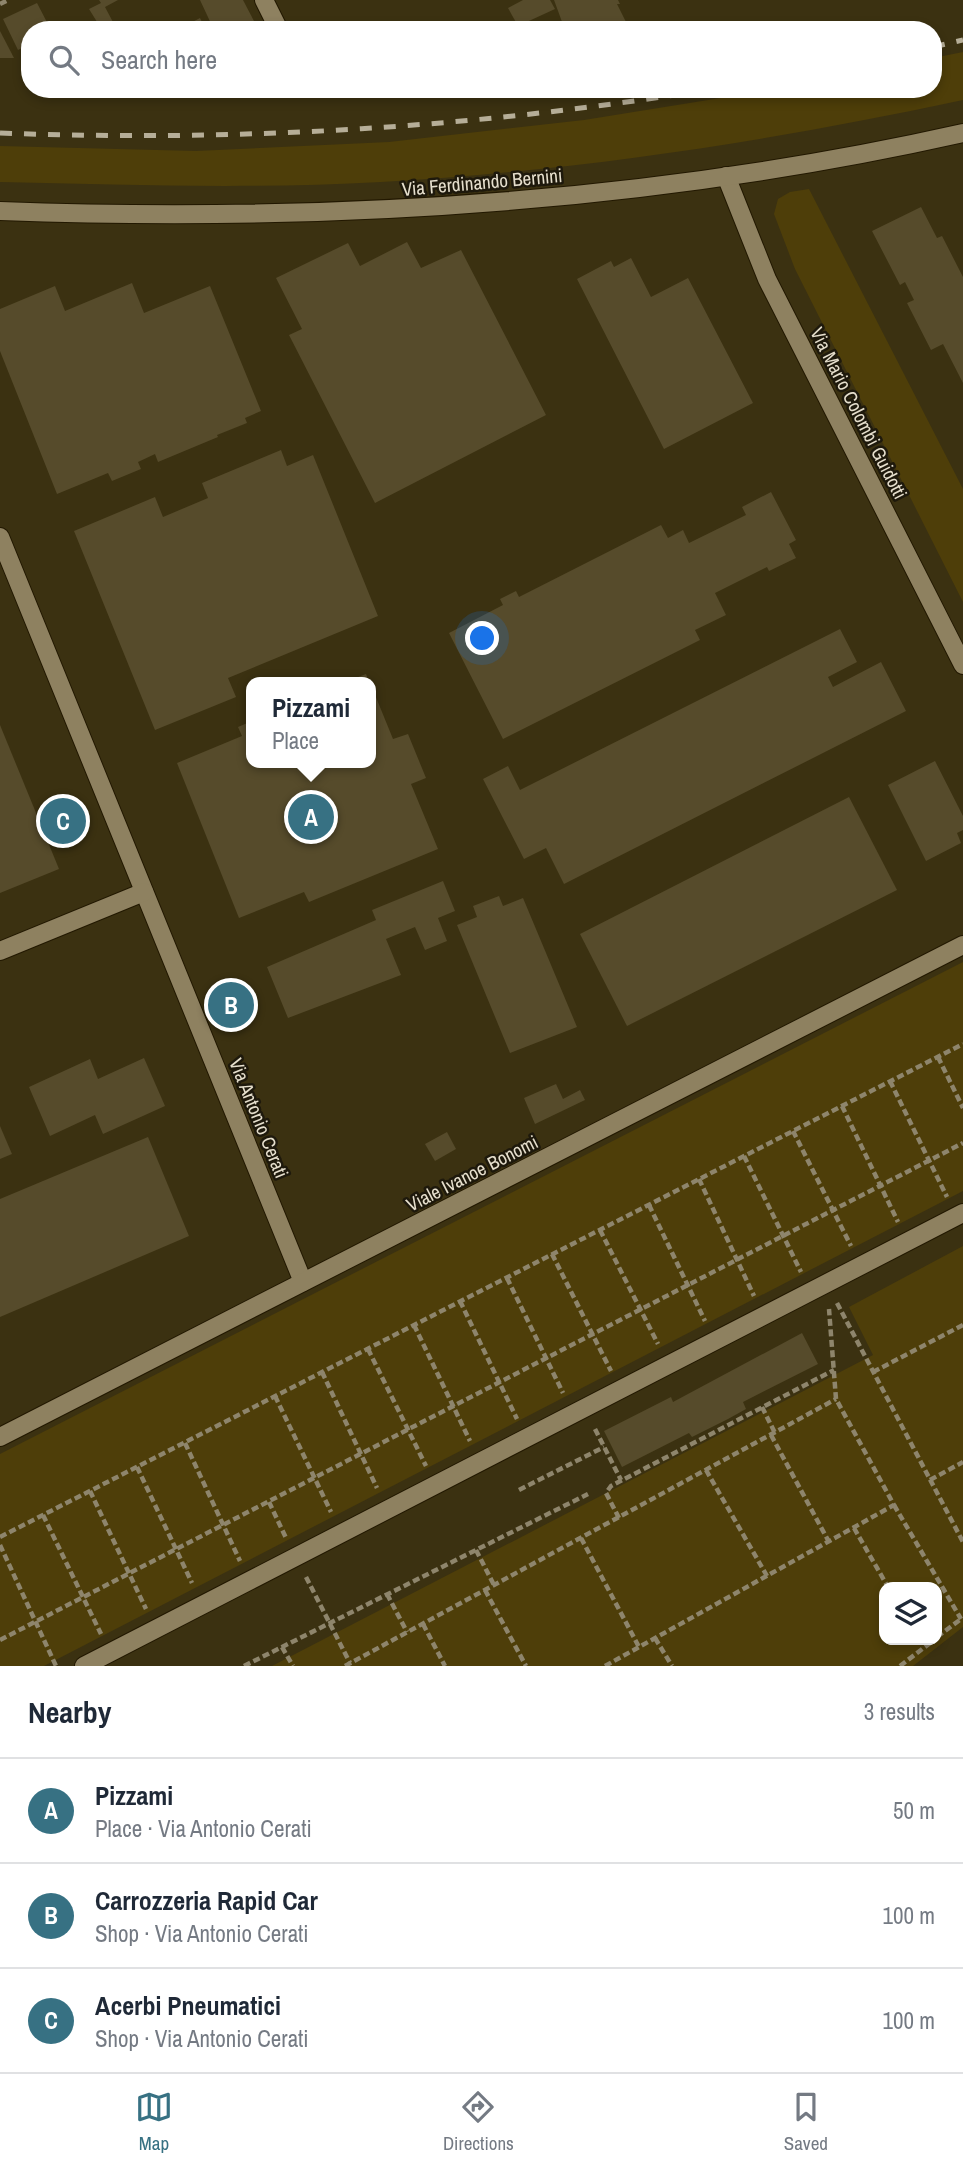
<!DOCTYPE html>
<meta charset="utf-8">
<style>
:root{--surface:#fff;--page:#f2f2f3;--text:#1f2937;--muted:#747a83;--line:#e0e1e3;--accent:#377183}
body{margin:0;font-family:"Archivo Narrow",sans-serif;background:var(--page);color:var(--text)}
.controls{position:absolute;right:21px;bottom:21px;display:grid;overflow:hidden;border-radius:14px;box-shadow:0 4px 10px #0003}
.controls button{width:63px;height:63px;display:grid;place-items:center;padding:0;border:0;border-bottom:2px solid var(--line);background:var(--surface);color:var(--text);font:35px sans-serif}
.you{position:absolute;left:483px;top:639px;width:24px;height:24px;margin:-18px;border:5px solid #fff;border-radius:50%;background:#1a73e8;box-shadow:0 0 0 10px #1a73e833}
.badge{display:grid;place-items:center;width:46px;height:46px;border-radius:50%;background:var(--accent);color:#fff;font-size:23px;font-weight:700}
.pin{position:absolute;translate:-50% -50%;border:4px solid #fff;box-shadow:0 2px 7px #0006}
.popup{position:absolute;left:246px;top:677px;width:130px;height:91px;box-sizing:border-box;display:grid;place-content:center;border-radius:14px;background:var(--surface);filter:drop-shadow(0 2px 5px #0005);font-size:23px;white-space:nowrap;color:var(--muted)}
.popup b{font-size:26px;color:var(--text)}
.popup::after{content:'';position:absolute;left:50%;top:100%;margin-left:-14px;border:14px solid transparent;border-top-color:var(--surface)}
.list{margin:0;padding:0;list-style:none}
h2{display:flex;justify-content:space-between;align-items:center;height:91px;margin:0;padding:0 28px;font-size:30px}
h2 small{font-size:23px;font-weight:400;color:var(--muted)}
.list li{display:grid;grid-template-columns:46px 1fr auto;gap:21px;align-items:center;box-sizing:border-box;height:105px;padding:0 28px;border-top:2px solid var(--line)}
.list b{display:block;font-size:26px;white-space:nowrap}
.list p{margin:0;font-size:23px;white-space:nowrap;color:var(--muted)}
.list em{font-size:23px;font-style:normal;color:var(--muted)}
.icon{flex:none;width:38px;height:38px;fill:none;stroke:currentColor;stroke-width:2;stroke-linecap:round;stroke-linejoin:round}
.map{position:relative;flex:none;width:963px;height:1666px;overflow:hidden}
.search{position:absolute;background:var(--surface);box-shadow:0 4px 10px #0003;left:21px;right:21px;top:21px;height:77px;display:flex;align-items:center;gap:18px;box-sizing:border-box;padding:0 24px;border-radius:28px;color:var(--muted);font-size:26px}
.sheet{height:406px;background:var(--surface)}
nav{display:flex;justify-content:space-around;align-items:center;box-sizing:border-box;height:98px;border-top:2px solid var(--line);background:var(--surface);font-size:19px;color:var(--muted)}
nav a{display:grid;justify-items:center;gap:4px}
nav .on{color:var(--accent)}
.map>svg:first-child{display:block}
.green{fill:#4e3e09;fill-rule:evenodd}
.building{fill:#564b2b}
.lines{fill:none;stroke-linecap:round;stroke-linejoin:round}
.minor-casing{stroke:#221800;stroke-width:20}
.path{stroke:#8e856c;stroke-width:4.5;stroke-dasharray:7 3.5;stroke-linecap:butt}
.minor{stroke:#8e8160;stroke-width:18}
.rail{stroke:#b6ae98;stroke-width:5;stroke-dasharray:12 12;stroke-linecap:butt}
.labels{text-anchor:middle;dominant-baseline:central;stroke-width:5;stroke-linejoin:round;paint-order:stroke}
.street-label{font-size:19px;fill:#e6dfcd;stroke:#1e190c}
</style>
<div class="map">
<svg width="963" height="1666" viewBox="0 0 963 1666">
<rect width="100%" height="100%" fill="#3b3111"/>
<g class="green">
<path d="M963 52V100C772 141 576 171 381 182 255 189 127 185 0 182V146L196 151 389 142 584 120 777 89H933V58Z"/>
<polygon points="809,189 963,489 963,602 795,269 774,214 778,199 790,192"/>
<polygon points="963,962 963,1191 44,1666 0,1666 0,1454"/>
<path d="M963 1246V1627L913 1666H272L873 1355 849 1307ZM884 1587H937V1640H884Z"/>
</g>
<g class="building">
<polygon points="99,0 118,0 105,7 114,24 102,30 89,9 101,3"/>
<polygon points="200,0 243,0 255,23 241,30 214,30"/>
<polygon points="523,0 550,0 555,9 518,26 508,8"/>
<polygon points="554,0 618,0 620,4 617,4 627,24 565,30"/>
<polygon points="37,3 51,30 30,30 30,44 18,50 3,19"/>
<polygon points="200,18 206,30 169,30 180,25 181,28"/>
<polygon points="0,31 14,58 0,58"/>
<polygon points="921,207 937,238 942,236 963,277 963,383 943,344 931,350 907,303 914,300 905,282 900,285 872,231"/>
<polygon points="407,242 421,268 461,250 546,415 375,503 289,335 302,329 276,278 348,243 360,266"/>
<polygon points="631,258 651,297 688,278 753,403 664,449 577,279 611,261 614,267"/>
<polygon points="132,283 144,313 210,286 261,411 245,418 247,423 217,435 218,437 158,462 155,454 138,462 141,469 112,481 108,473 57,494 0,351 0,309 55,286 65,311"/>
<polygon points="281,450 287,466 313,455 378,616 228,678 236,697 155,730 74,531 155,497 163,517 208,498 202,483"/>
<polygon points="771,492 796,540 789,544 796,558 769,571 767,567 715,593 726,615 695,630 700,640 503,739 449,633 503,605 500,599 516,591 519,597 661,525 668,538 683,530 689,543 746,515 742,507"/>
<polygon points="840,629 857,662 828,677 833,687 881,662 906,711 564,884 546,848 524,859 483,779 508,766 520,790"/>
<polygon points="366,674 369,682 345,682"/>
<polygon points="371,685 393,739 408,734 426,778 411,784 438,849 309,902 304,892 239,918 177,763 242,736 238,727 252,721 252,763 370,763"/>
<polygon points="0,725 59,869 0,893"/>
<polygon points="935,761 963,816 963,830 957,833 961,843 926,861 888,785"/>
<polygon points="849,797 897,890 627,1026 580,934"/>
<polygon points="443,881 455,911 438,918 447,941 425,950 415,927 386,939 401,975 288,1018 267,967 376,920 372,910"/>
<polygon points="499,896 503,906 523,898 577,1027 510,1053 457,925 477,917 473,906"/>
<polygon points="144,1058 165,1106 103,1134 95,1115 50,1136 29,1087 90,1059 98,1079"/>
<polygon points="556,1084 563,1099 580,1090 585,1100 535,1124 524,1098"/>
<polygon points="0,1126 12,1154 0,1159"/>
<polygon points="447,1132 456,1149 435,1161 425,1144"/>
<polygon points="148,1137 189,1236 0,1317 0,1199"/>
<polygon points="802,1333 818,1364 743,1402 746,1409 728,1419 692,1437 689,1433 622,1467 604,1431 671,1397 673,1402"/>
</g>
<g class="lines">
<defs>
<g id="minor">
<polyline points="264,0 279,30"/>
<polyline points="726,176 767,279 963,665"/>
<path d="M0 211C323 223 647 204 963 133"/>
<polyline points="0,537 303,1282"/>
<polyline points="0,951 144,892"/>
<polyline points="0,1437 963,945"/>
<polyline points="84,1666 963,1213"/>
</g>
</defs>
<use href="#minor" class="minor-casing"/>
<g class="path">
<polyline points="0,4 8,0"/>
<polyline points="938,1057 963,1108"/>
<polyline points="890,1081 947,1197"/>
<polyline points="842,1106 898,1222"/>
<polyline points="793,1131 851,1246"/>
<polyline points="744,1156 801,1272"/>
<polyline points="699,1179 754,1296"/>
<polyline points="649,1205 705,1321"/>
<polyline points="600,1230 658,1344"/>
<polyline points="552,1254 611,1371"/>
<polyline points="507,1278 563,1393"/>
<polyline points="460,1301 517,1419"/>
<polyline points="837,1303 963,1542"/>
<polyline points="414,1325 470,1441"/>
<polyline points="368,1349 426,1466"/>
<polyline points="322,1372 377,1488"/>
<polyline points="873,1372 963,1325"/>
<polyline points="275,1396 331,1512"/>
<polyline points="762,1407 775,1433"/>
<polyline points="595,1429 621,1480"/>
<polyline points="771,1435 829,1542"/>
<polyline points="185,1443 240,1561"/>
<polyline points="137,1467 192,1583"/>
<polyline points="706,1470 767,1576"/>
<polyline points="930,1480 963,1462"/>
<polyline points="519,1490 604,1447"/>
<polyline points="90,1491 146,1609"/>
<polyline points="269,1502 286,1538"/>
<polyline points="894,1505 961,1619"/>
<polyline points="43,1515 101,1634"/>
<polyline points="619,1518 606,1493 611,1486 834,1370"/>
<polyline points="854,1528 888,1587"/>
<polyline points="0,1537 963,1044"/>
<polyline points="581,1538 639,1647"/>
<polyline points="0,1545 56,1666"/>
<polyline points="476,1550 494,1585"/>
<polyline points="306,1577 350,1663"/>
<polyline points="485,1590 526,1666"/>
<polyline points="387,1594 407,1632"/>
<polyline points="423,1624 445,1666"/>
<polyline points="937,1637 961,1619"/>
<polyline points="655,1638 672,1666"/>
<polyline points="0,1640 963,1143"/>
<polyline points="282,1647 293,1666"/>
<polyline points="244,1666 588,1494"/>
<polyline points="345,1666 836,1399"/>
<polyline points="605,1666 894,1505 836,1399 829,1309"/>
<polyline points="900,1666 934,1640"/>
</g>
<use href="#minor" class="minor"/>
<g class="rail">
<polyline points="933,47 963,40"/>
<path d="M0 133C239 142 476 128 712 89"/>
</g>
</g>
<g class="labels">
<g class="street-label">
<text transform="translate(482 182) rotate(-5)">Via Ferdinando Bernini</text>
<text transform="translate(859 413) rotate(63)">Via Mario Colombi Guidotti</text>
<text transform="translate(259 1118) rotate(68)">Via Antonio Cerati</text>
<text transform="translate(472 1173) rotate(-27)">Viale Ivanoe Bonomi</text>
</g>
</g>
</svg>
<div class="controls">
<button><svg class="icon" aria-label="layers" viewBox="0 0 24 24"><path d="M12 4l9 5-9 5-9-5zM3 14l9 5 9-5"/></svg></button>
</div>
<div class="you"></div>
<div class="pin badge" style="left:311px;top:817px">A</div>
<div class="popup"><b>Pizzami</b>Place</div>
<div class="pin badge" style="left:231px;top:1005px">B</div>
<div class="pin badge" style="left:63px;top:821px">C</div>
<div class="search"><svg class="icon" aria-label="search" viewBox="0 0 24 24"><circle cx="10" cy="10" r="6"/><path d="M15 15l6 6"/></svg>Search here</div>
</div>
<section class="sheet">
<h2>Nearby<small>3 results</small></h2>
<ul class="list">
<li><span class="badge">A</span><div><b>Pizzami</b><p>Place · Via Antonio Cerati</p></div><em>50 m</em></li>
<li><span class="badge">B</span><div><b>Carrozzeria Rapid Car</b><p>Shop · Via Antonio Cerati</p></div><em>100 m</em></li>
<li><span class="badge">C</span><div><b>Acerbi Pneumatici</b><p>Shop · Via Antonio Cerati</p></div><em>100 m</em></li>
</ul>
</section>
<nav>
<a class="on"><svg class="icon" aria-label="map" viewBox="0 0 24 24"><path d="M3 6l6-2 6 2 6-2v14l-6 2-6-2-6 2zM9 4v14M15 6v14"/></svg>Map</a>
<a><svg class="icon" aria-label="directions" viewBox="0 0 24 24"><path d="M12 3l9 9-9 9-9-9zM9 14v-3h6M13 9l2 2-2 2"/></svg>Directions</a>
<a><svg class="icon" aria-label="saved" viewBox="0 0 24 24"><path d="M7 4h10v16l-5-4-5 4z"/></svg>Saved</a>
</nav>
